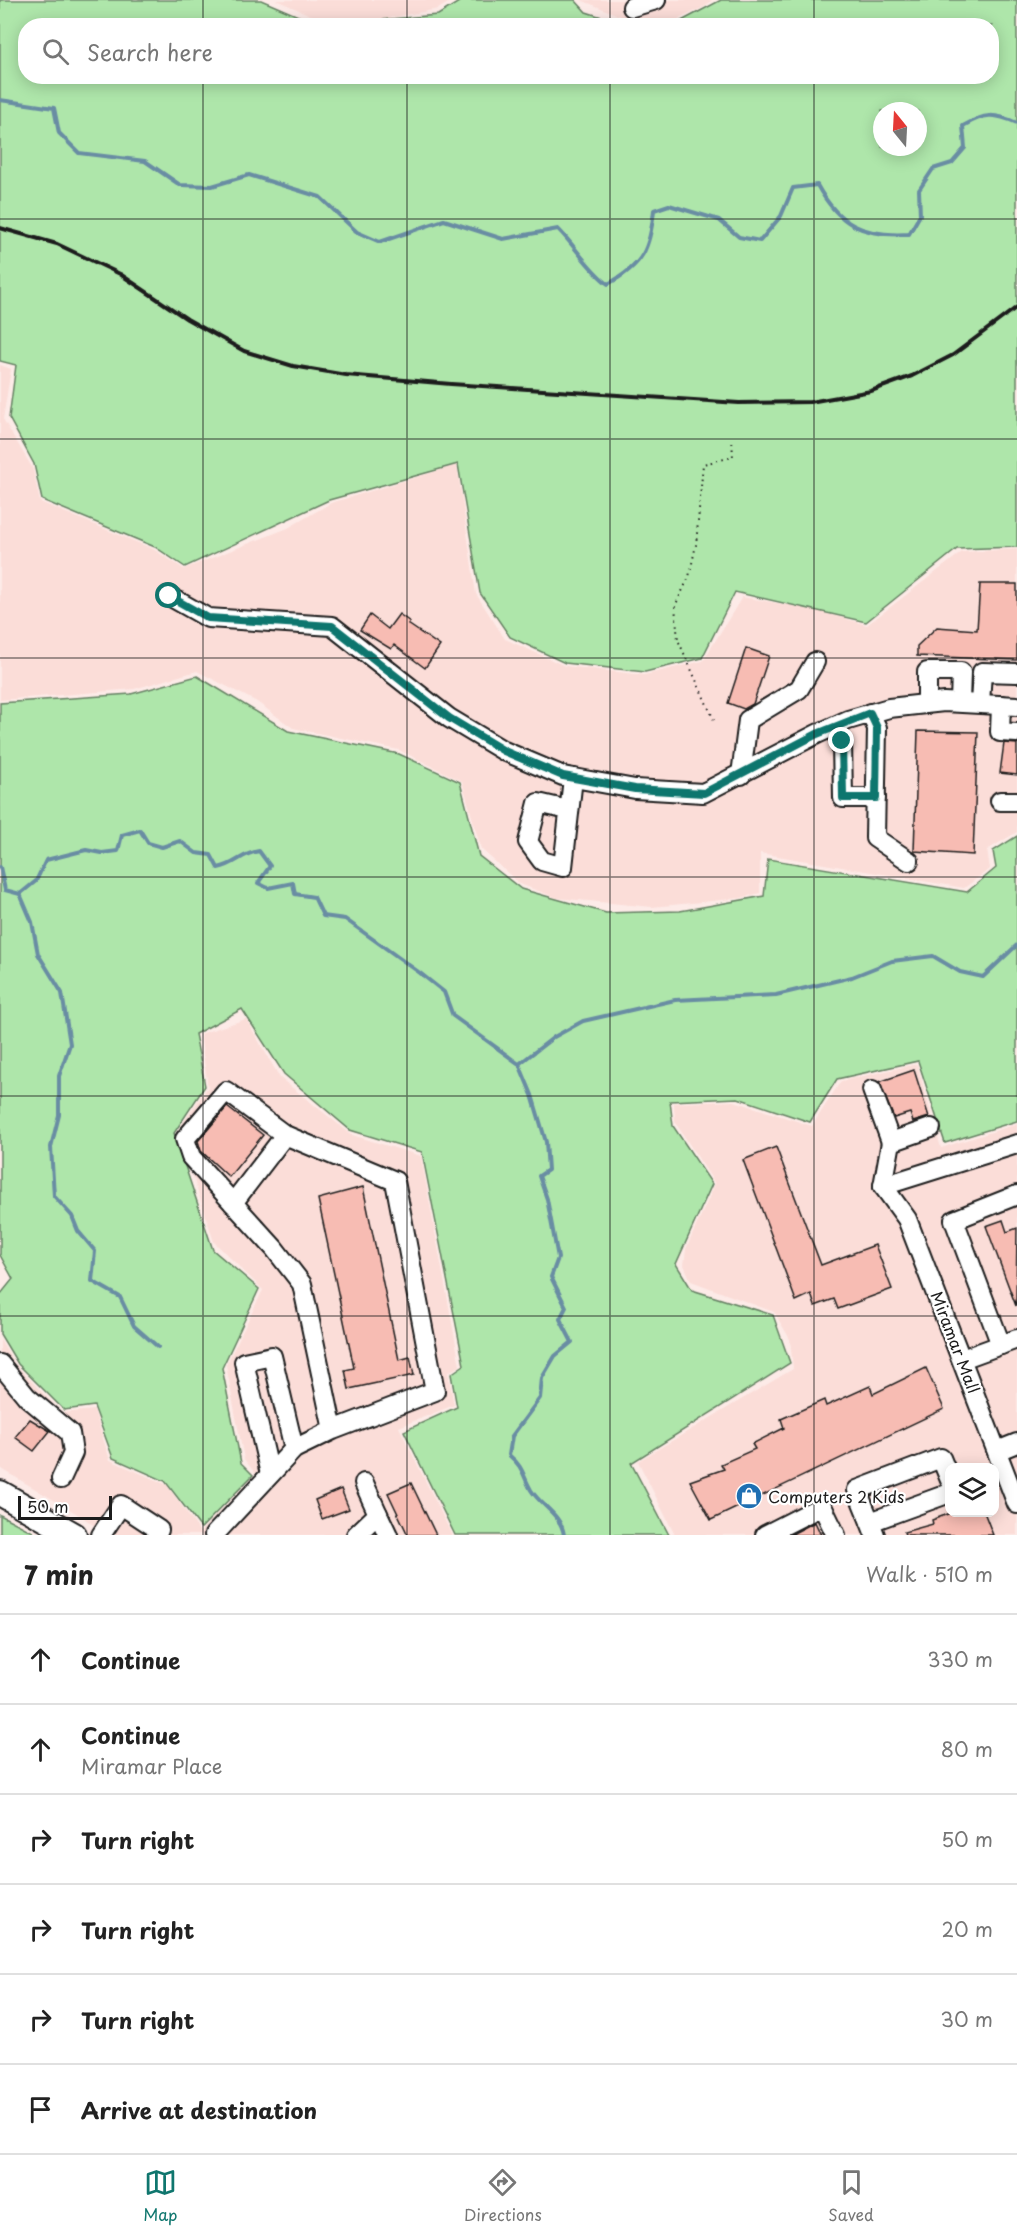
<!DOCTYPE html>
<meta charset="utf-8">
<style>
:root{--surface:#fff;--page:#f2f2f2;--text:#222;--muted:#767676;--line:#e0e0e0;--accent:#0f766e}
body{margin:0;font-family:"Playpen Sans",sans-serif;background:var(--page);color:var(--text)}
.controls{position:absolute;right:18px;bottom:18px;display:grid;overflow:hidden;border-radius:12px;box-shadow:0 3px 15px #0003}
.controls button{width:54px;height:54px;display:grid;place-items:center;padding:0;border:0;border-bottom:2px solid var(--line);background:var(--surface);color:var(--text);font:30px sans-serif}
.compass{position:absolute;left:873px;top:102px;width:54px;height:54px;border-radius:50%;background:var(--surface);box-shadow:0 3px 15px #0003;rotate:342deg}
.scale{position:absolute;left:18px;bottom:15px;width:94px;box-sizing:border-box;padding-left:6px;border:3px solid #1c1c1c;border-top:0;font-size:16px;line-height:21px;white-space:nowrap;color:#1c1c1c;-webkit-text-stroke:4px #fff;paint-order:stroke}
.stop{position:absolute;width:18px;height:18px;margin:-14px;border:4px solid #0f766e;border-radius:50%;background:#fff}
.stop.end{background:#0f766e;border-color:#fff;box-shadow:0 2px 6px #0008}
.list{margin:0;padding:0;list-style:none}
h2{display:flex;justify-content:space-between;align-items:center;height:78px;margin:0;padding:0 24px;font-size:26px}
h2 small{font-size:20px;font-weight:400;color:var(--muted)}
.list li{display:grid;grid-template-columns:39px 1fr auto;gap:18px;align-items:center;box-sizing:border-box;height:90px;padding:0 24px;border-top:2px solid var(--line)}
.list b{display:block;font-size:22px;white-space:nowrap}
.list p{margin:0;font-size:20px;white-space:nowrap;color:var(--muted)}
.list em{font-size:20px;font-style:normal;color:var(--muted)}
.icon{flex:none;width:33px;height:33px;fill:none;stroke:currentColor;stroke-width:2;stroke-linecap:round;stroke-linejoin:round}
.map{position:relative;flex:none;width:1017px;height:1535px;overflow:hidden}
.search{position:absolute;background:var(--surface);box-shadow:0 3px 15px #0003;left:18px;right:18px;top:18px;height:66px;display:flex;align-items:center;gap:15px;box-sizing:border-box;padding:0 21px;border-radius:24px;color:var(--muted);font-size:22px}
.sheet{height:618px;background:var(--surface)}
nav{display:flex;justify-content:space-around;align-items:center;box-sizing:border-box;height:84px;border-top:2px solid var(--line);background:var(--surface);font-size:16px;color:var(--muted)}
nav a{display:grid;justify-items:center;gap:3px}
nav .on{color:var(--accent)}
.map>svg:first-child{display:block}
.built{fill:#fbddd8;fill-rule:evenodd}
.green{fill:#aee6aa;stroke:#658163;stroke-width:1.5;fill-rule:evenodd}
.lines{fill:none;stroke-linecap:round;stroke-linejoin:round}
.stream{stroke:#698da3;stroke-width:4}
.building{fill:#f7bcb3;stroke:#1c1c1c;stroke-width:1.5}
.minor-casing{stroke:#1c1c1c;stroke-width:22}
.major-casing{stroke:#1c1c1c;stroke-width:28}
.path{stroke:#1c1c1c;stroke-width:2;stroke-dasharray:1.5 4.5;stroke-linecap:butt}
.minor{stroke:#fff;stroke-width:18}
.major{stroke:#fff;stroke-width:24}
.rail{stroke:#1c1c1c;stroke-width:4}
.route{stroke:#0f766e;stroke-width:8}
.grid{fill:none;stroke:#1c1c1c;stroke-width:1.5;stroke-opacity:0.55}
.labels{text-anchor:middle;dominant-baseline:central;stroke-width:4.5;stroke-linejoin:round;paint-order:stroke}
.street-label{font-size:16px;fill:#1c1c1c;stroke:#fff}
.poi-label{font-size:16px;fill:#1c1c1c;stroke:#fff;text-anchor:start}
</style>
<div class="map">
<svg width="1017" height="1535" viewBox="0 0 1017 1535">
<rect width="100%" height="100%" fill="#fdebe8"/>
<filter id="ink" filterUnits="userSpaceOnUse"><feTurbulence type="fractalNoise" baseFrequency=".0167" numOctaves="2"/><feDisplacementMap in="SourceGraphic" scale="12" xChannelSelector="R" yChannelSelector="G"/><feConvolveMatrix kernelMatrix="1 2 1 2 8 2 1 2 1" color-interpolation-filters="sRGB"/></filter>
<g filter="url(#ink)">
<g class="built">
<polygon points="276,0 453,0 438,9 378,20 324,21"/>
<polygon points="581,0 712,0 706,6 675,21 643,25"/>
<polygon points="0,365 11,369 3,419 33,469 40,502 153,549 184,569 288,528 331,503 457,465 476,594 505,639 565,666 644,675 703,661 742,597 812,609 867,625 962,552 1017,549 1017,832 987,850 990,869 964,888 760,853 760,893 741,898 652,907 557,898 520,884 481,849 462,781 399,750 293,728 257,702 197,671 134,689 0,700"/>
<polygon points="246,1019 280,1078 352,1135 421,1156 460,1366 448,1372 454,1405 399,1427 452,1535 106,1535 84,1518 0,1468 0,1340 15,1364 62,1413 94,1410 110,1460 167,1485 200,1532 256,1474 244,1459 226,1365 263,1290 214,1242 178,1130 208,1087 200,1034"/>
<path d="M917 1064 941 1148 1017 1124V1535H675L638 1461 793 1369 790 1339 774 1312 691 1281 684 1265 686 1249 715 1184 675 1122 674 1103 734 1101 812 1126 841 1081ZM950 1468H994V1512H950Z"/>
</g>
<g class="green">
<path d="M0 0H261L319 25 438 15 462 0H575L586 12 627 25 26 26V76H992V26L674 25 721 0H1017V547L957 549 866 622 735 592 702 658 645 672 565 663 510 637 480 593 458 464 329 500 185 567 155 547 42 500 34 464 9 418 16 365 0 361ZM882 111H918V147H882Z"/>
<polygon points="197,676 288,731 399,754 460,782 479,856 521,889 606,913 680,911 764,896 768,859 967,892 996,868 993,851 1017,836 1017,1121 945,1143 918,1061 837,1079 810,1122 738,1098 670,1101 673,1126 712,1184 676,1264 692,1290 773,1315 790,1363 631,1463 669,1535 455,1535 404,1431 457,1407 451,1374 464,1365 422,1152 350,1130 284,1074 242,1009 195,1034 205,1086 174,1133 213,1250 259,1289 222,1368 241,1463 253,1475 201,1528 165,1481 113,1458 94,1406 64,1410 18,1364 0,1334 0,1295 13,1279 0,1255 0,703 131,694"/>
<polygon points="0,1515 33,1532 34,1535 0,1535"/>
</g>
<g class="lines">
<g class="stream">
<path d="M0 100 54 108 59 133 79 153 145 161 180 185 212 186 249 175 320 197 357 232 380 242 444 220 503 239 558 229C576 247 588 269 608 284 643 265 650 249 654 210L669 205 719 220 739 237 760 241 781 216 793 188 817 185C839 225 863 237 909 234L920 215 919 190 933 169 952 163 965 148 963 126C985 113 994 113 1017 123"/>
<path d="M0 867 5 890 20 894 36 881 46 860 86 850 102 853 118 851 122 835 140 830 148 843 162 847 180 841 196 853 211 855 218 868C237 864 240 854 259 851L270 866 258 883 268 888 293 883 295 894 314 897 323 916 345 919 420 973 444 992 453 1016 519 1064 532 1095 546 1142 548 1170 539 1176 547 1199 558 1258 551 1277 566 1307 560 1319 572 1342 555 1356 542 1378 540 1398 512 1436 509 1455C524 1468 522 1474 531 1490 541 1506 561 1514 564 1535"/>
<polyline points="20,894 32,922 38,954 62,993 70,1044 59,1076 59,1115 51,1147 54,1196 72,1216 78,1231 95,1251 92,1281 120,1297 134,1326 158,1347"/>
<polyline points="519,1064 554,1037 583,1021 675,1000 776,995 852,977 892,961 933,956 960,972 983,977 1017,945"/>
</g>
</g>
<g class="building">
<polygon points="980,584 1017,584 1017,660 917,656 917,646 937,627 977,630"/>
<polygon points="399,614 410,622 408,624 440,646 425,668 394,645 391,649 360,630 370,615 388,629"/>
<polygon points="746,648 769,656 753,704 744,709 728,703"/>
<polygon points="918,731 978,732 973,855 914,851"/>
<polygon points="1004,743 1017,744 1017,775 1000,773"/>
<polygon points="914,1070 929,1117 913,1122 910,1113 894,1118 879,1082"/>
<polygon points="227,1107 263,1135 229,1177 201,1151 198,1141"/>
<polygon points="776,1147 821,1265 875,1245 892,1289 838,1309 834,1299 815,1306 811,1294 796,1301 743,1160"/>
<polygon points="363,1187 399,1360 410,1357 414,1375 349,1389 345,1370 354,1368 318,1199"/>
<polygon points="1003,1220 1007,1232 1017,1228 1016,1306 986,1226"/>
<polygon points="926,1368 944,1409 711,1520 690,1481 724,1469 721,1464 755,1449 752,1444 784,1428 781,1419 824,1400 826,1406 870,1386 873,1394"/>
<polygon points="30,1419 50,1431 34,1451 15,1437"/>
<polygon points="411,1483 436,1535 408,1535 388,1493"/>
<polygon points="341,1489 349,1509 322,1519 315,1500"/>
<polygon points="953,1512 984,1512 993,1535 905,1535 904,1532 933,1524 932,1520"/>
<polygon points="815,1522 821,1535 790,1535 809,1525"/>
</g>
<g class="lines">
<defs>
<g id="minor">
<polyline points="632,7 656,0"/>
<polyline points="169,596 208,618 332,626 449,718 504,751 563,776 635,789 703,793 817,734 848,720 889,708 944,702 1017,706"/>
<polyline points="927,703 927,672 961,672 960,702"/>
<polyline points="980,703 982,672 1017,673"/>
<polyline points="1001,705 1000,732 1017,733"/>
<polyline points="870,713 877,728 875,838 909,861"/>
<polyline points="842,741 843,798 876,798"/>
<polyline points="741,775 748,720 799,689 815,662"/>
<polyline points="1000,801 1017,801"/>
<polyline points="568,810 538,803 528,842 542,861 563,867 573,778"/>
<polyline points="872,1090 891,1142"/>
<polyline points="883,1186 907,1219 1017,1504"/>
<polyline points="883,1186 1017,1144"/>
<polyline points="883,1186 891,1142 931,1128"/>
<polyline points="233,1203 285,1135"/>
<polyline points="1001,1345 954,1220 1017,1195"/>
<polyline points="962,1359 1017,1339"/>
<polyline points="0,1364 27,1397 70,1433 73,1453 61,1479"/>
<polyline points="997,1451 1017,1443"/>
<polyline points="270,1474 244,1362 272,1356 294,1449"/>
<polyline points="364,1483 378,1514"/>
<polyline points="870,1522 857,1490 941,1458 950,1480"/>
<polyline points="101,1535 121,1505 159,1530 156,1535"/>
<polyline points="214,1535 294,1449 333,1430 435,1391 395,1181 285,1135 226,1091 185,1139 191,1157 274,1248 302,1284 333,1430"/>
<polyline points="356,1535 378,1514 388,1535"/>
<polyline points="765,1535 822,1506 836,1535"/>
<polyline points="875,1535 870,1522 950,1493"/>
</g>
<polyline id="major" points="0,1493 74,1535"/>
</defs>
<use href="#minor" class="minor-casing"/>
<use href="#major" class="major-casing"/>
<polyline class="path" points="714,720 678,640 675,606 689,577 696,545 703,464 733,457 732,438"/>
<use href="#minor" class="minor"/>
<use href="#major" class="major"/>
<polyline class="rail" points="0,228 57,244 120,274 187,319 244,351 293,366 346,375 451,384 739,403 810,402 871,391 912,376 953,355 1017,307"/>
</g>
</g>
<g class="lines" filter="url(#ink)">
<polyline class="route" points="169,596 208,618 332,626 449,718 504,751 563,776 635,789 704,793 817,734 870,713 877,728 876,798 843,798 842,741"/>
</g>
<path class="grid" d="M203 0V26M407 0V26M610 0V26M814 0V26M203 76V1535M407 76V1535M610 76V1535M814 76V1535M0 219H1017M0 439H1017M0 658H1017M0 877H1017M0 1096H1017M0 1316H1017"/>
<defs>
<symbol id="shop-disc" viewBox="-11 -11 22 22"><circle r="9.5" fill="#1f6fb2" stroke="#fff"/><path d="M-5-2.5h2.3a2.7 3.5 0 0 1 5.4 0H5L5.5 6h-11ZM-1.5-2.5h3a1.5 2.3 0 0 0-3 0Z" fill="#fff"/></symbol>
</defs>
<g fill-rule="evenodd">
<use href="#shop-disc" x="734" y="1481" width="30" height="30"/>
</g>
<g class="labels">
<g class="street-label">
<text transform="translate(956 1342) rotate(69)">Miramar Mall</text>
</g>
<g class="poi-label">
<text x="768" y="1496">Computers 2 Kids</text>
</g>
</g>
</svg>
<div class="controls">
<button><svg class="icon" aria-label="layers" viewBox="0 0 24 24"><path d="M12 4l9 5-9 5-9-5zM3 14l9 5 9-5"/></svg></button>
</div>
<svg class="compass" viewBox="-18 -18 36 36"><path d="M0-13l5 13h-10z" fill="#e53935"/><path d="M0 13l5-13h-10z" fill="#767676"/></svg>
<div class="scale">50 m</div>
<div class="stop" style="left:169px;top:596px"></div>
<div class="stop end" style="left:842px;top:741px"></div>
<div class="search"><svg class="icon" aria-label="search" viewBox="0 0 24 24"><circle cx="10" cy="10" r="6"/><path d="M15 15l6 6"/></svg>Search here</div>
</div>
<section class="sheet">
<h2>7 min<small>Walk · 510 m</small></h2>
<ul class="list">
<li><svg class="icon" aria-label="ahead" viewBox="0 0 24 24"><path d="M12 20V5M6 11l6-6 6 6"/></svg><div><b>Continue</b></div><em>330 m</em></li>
<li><svg class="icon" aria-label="ahead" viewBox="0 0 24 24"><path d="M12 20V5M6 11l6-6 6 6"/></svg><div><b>Continue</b><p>Miramar Place</p></div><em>80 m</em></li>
<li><svg class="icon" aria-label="right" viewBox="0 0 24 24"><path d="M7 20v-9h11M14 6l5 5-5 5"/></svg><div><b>Turn right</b></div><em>50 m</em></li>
<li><svg class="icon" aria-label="right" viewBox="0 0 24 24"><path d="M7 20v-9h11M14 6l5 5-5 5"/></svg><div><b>Turn right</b></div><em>20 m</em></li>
<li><svg class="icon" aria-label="right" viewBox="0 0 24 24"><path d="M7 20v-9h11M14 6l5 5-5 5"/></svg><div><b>Turn right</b></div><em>30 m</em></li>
<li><svg class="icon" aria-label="arrive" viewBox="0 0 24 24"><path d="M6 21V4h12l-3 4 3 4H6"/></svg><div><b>Arrive at destination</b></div></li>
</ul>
</section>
<nav>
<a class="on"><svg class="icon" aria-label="map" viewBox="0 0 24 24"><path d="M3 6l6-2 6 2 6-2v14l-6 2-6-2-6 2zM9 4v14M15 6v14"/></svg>Map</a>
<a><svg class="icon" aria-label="directions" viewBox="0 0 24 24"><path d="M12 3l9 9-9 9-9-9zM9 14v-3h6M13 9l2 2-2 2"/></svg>Directions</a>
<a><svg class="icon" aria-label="saved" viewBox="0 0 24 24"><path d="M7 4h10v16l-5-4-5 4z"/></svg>Saved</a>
</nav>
